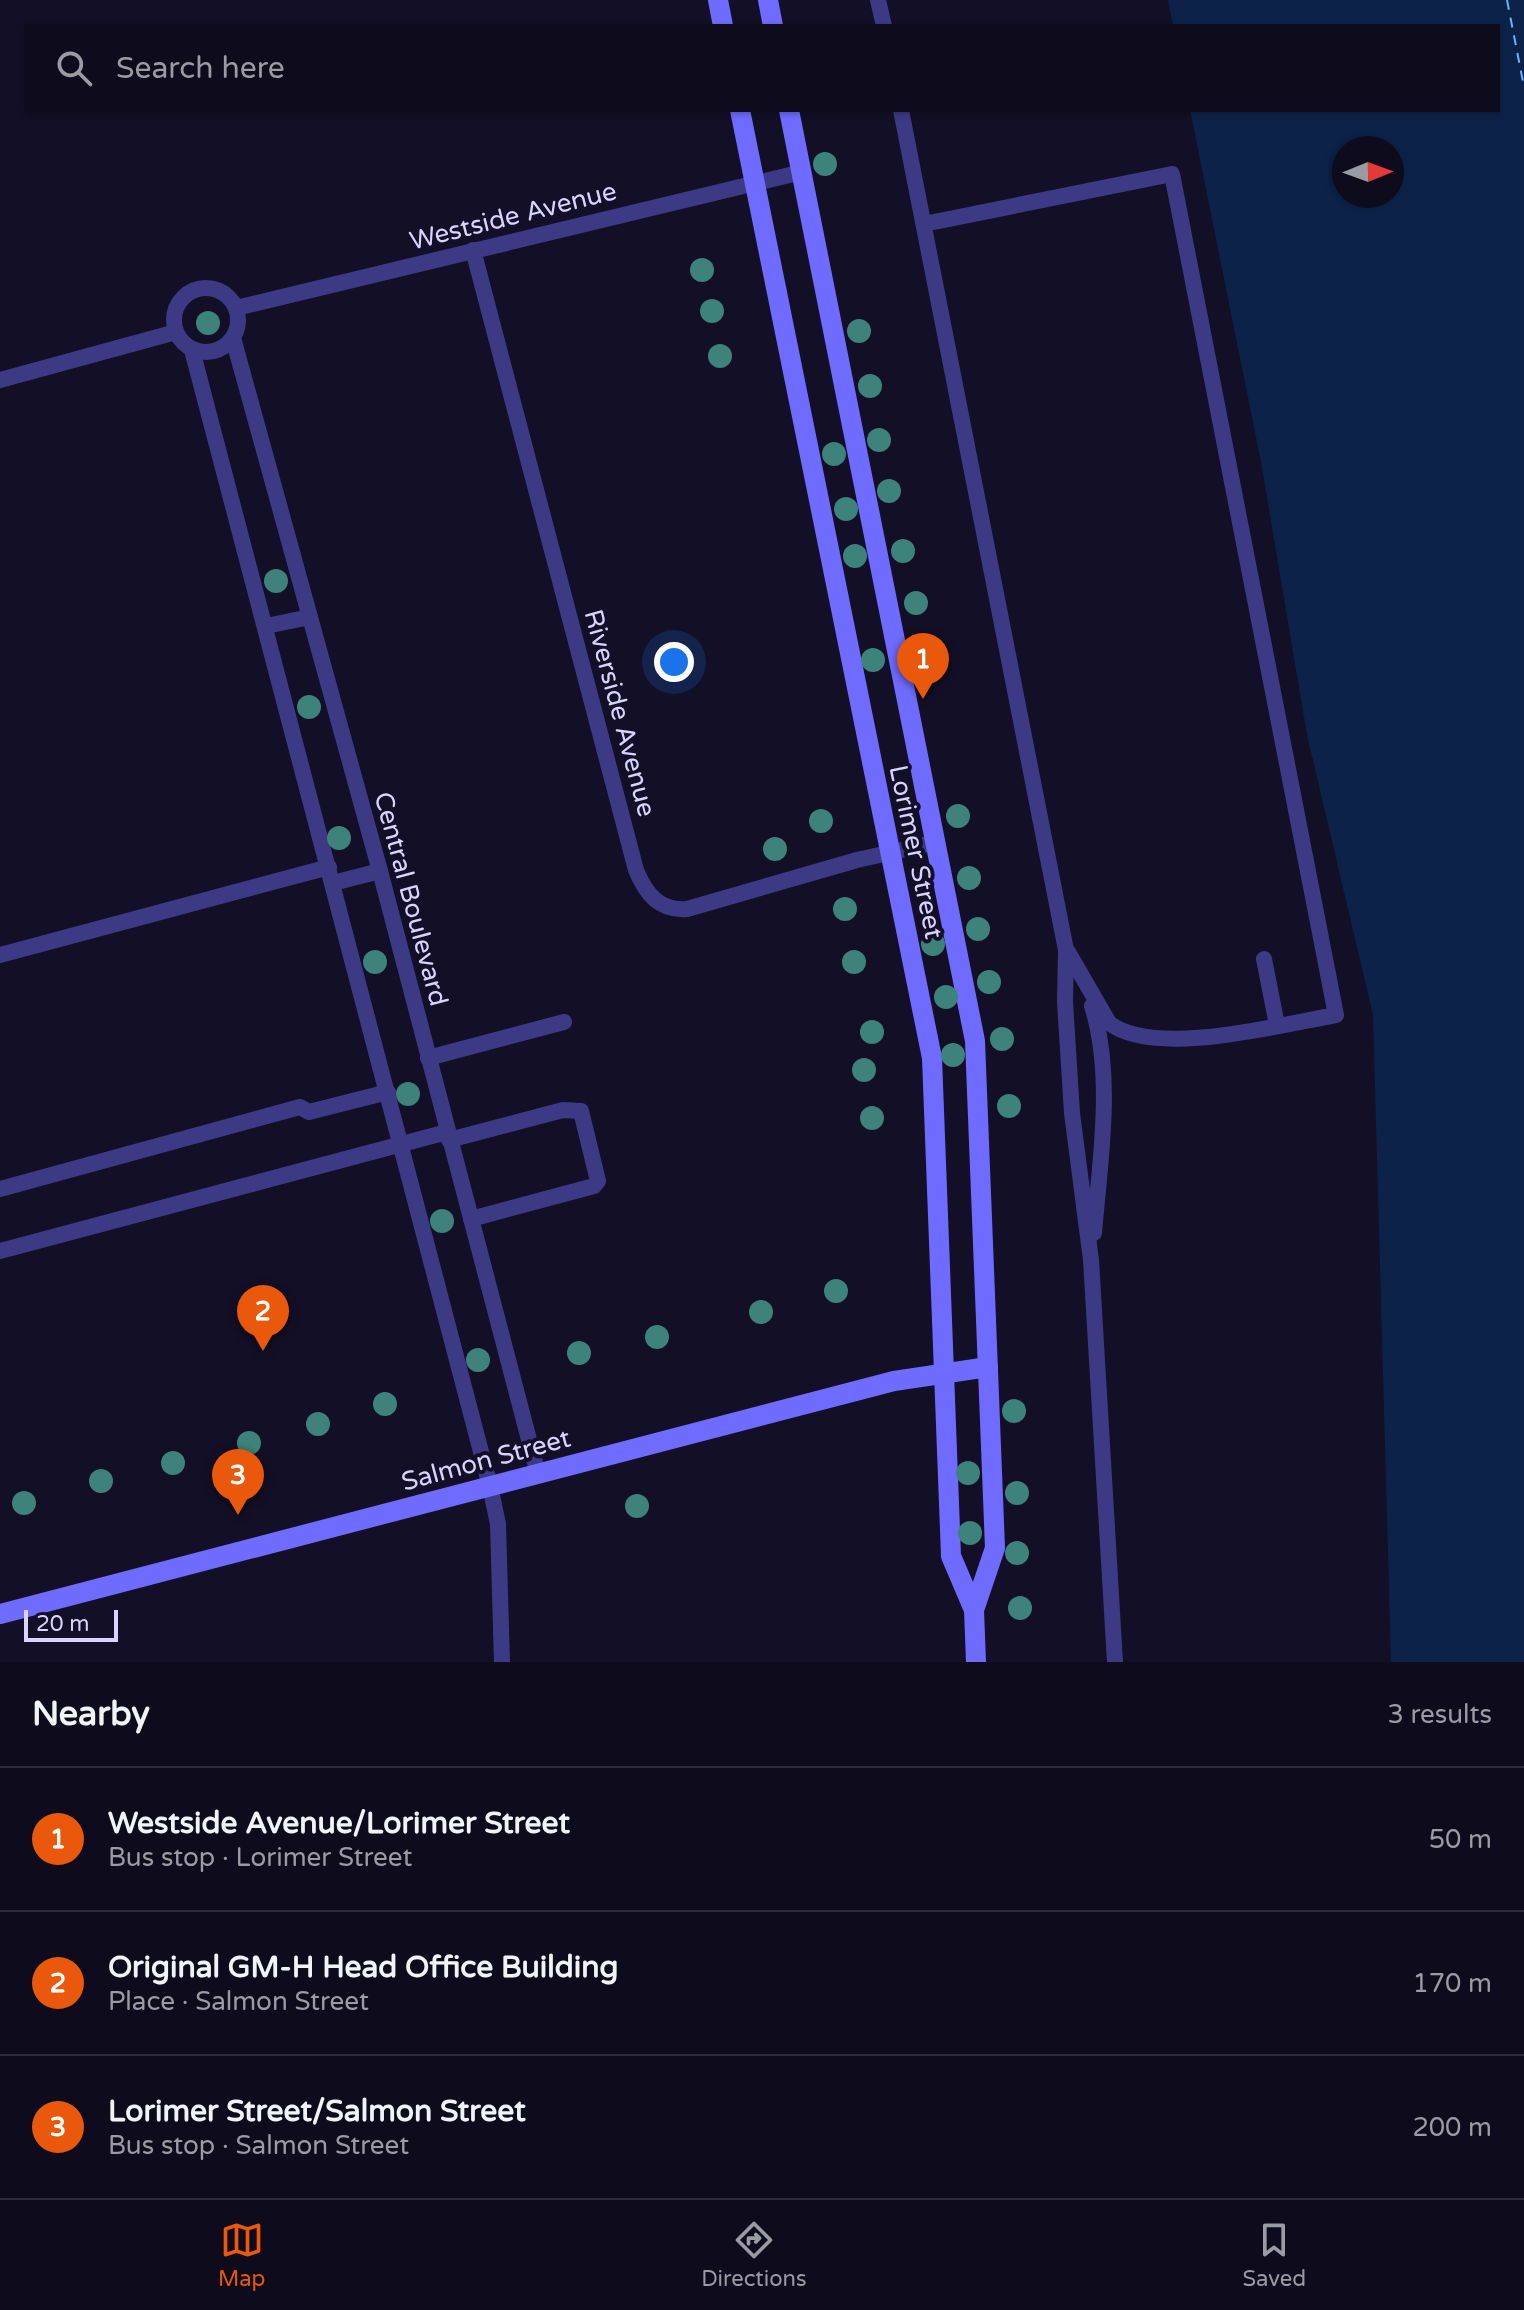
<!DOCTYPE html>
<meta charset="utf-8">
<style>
:root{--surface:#0e0b1c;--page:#171425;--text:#f1f3f6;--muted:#9b9ba3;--line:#2e2b3b;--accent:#ea580c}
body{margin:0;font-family:"Varela Round",sans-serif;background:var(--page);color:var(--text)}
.compass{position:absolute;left:1332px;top:136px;width:72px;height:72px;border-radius:50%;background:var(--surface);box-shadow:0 2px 6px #0004;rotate:89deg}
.scale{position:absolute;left:24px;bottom:20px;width:94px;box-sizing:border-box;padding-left:8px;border:4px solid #d9d4ff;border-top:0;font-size:22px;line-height:28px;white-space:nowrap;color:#d9d4ff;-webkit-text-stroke:6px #130f26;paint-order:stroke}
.you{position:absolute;left:674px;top:662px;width:28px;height:28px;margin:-20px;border:6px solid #fff;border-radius:50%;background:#1a73e8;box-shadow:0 0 0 12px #1a73e833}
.badge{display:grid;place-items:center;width:52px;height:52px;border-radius:50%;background:var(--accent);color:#fff;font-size:26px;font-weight:700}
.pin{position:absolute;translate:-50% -66px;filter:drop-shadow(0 2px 4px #0008)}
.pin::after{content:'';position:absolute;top:42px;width:28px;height:24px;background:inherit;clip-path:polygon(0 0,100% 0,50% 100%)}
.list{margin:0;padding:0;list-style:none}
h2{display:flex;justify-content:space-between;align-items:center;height:104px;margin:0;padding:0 32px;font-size:34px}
h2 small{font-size:26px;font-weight:400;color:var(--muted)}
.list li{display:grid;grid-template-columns:52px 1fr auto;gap:24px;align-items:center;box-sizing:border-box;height:144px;padding:0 32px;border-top:2px solid var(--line)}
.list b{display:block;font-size:30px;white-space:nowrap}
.list p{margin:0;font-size:26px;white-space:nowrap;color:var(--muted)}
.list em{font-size:26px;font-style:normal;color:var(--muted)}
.icon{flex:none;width:44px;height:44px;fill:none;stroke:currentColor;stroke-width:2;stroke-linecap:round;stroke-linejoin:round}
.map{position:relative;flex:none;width:1524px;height:1662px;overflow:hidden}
.search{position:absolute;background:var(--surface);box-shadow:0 2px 6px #0004;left:24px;right:24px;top:24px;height:88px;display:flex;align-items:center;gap:20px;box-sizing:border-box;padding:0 28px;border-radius:0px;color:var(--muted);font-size:30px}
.sheet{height:536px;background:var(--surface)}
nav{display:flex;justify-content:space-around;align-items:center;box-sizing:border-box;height:112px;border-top:2px solid var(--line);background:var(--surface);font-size:22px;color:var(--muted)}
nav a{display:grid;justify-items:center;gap:4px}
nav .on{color:var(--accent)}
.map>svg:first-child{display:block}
.water{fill:#0c2248;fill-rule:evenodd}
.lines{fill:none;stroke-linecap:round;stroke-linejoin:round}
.ferry{stroke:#62b6ff;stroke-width:2;stroke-dasharray:10 8;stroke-linecap:butt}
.lane{stroke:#3d3a85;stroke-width:16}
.secondary{stroke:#6f6bff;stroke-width:20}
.tree{fill:#3d827b}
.labels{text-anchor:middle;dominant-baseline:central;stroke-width:8;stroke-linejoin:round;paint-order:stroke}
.street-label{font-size:26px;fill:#d9d4ff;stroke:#130f26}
</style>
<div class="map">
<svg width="1524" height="1662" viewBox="0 0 1524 1662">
<rect width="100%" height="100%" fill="#130f26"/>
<path class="water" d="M1168 0H1524V1662H1391L1373 1015 1307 735 1261 462 1190 110H1498V26H1173ZM1344 148H1392V196H1344Z"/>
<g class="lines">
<polyline class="ferry" points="1507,0 1524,87"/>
<g class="lane">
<polyline points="878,0 884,26"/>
<polyline points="901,110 1066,950 1065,1002 1072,1113 1091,1260 1115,1662"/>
<path d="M924 224 1172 174 1336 1015C1279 1025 1155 1058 1109 1023L1068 952"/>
<path d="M473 250 636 870C646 894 659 911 687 909L857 860 937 842"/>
<circle cx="206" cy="320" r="32"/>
<polyline points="236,308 802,172"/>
<polyline points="233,338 380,871 538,1474"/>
<polyline points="192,350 490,1486 498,1524 502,1662"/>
<polyline points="0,380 176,332"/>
<polyline points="266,626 310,617"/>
<polyline points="333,883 380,871"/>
<polyline points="0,955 329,867"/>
<polyline points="1264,959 1277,1025"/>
<path d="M1092 1006C1114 1077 1100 1160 1094 1233"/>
<polyline points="428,1058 564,1022"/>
<polyline points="449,1140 563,1110 581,1111 598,1181 594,1186 471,1219"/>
<polyline points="0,1189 300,1107 309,1112 388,1092"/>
<polyline points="0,1251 447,1132"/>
</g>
<g class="secondary">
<polyline points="718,0 723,26"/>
<polyline points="768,0 773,26"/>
<polyline points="740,110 932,1058 951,1556 974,1610"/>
<polyline points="789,110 975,1041 995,1548 974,1610 976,1662"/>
<polyline points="0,1614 894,1381 988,1367"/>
</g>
</g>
<g class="tree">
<circle cx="825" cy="164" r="12"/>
<circle cx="702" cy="270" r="12"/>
<circle cx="712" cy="311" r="12"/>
<circle cx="208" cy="323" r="12"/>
<circle cx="859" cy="331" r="12"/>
<circle cx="720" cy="356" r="12"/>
<circle cx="870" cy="386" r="12"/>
<circle cx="879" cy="440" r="12"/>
<circle cx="834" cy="454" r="12"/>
<circle cx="889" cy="491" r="12"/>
<circle cx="846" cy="509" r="12"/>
<circle cx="903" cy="551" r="12"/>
<circle cx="855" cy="556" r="12"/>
<circle cx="276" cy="581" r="12"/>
<circle cx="916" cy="603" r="12"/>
<circle cx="873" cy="660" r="12"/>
<circle cx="309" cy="707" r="12"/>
<circle cx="958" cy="816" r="12"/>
<circle cx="821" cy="821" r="12"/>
<circle cx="339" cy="838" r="12"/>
<circle cx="775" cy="849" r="12"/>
<circle cx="969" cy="878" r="12"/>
<circle cx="845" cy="909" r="12"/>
<circle cx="978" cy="929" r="12"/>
<circle cx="933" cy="944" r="12"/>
<circle cx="375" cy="962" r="12"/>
<circle cx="854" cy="962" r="12"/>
<circle cx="989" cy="982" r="12"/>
<circle cx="946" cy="997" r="12"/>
<circle cx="872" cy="1032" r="12"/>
<circle cx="1002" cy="1039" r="12"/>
<circle cx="953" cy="1055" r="12"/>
<circle cx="864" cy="1070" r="12"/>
<circle cx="408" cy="1094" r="12"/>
<circle cx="1009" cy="1106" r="12"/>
<circle cx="872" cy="1118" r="12"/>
<circle cx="442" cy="1221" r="12"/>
<circle cx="836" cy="1291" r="12"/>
<circle cx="761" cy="1312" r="12"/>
<circle cx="657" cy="1337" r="12"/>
<circle cx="579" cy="1353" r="12"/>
<circle cx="478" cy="1360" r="12"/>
<circle cx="385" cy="1404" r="12"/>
<circle cx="1014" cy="1411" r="12"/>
<circle cx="318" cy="1424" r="12"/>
<circle cx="249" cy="1443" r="12"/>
<circle cx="173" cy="1463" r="12"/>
<circle cx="968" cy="1473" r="12"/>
<circle cx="101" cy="1481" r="12"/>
<circle cx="1017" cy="1493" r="12"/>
<circle cx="24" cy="1503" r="12"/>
<circle cx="637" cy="1506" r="12"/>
<circle cx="970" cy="1533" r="12"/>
<circle cx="1017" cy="1553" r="12"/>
<circle cx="1020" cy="1608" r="12"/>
</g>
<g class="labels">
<g class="street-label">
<text transform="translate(513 216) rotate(-14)">Westside Avenue</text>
<text transform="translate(620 713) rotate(75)">Riverside Avenue</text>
<text transform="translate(916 852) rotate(78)">Lorimer Street</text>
<text transform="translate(411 899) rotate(75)">Central Boulevard</text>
<text transform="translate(486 1460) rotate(-15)">Salmon Street</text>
</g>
</g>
</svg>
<svg class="compass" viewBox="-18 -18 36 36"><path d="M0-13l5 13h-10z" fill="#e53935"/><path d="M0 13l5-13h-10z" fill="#9b9ba3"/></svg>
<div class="scale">20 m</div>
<div class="you"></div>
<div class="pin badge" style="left:923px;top:699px">1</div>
<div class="pin badge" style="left:263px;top:1351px">2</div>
<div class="pin badge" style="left:238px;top:1515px">3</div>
<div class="search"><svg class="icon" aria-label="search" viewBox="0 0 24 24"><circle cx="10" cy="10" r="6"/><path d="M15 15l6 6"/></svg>Search here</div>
</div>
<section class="sheet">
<h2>Nearby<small>3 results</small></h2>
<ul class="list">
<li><span class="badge">1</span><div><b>Westside Avenue/Lorimer Street</b><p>Bus stop · Lorimer Street</p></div><em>50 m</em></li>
<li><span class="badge">2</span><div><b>Original GM-H Head Office Building</b><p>Place · Salmon Street</p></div><em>170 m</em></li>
<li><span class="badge">3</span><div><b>Lorimer Street/Salmon Street</b><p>Bus stop · Salmon Street</p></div><em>200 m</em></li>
</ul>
</section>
<nav>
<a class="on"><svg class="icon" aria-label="map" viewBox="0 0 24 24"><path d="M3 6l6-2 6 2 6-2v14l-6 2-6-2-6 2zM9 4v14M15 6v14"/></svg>Map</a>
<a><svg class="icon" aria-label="directions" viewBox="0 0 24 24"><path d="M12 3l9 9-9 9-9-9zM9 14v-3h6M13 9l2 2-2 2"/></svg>Directions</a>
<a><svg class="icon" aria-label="saved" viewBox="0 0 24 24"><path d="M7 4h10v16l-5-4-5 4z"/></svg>Saved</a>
</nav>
